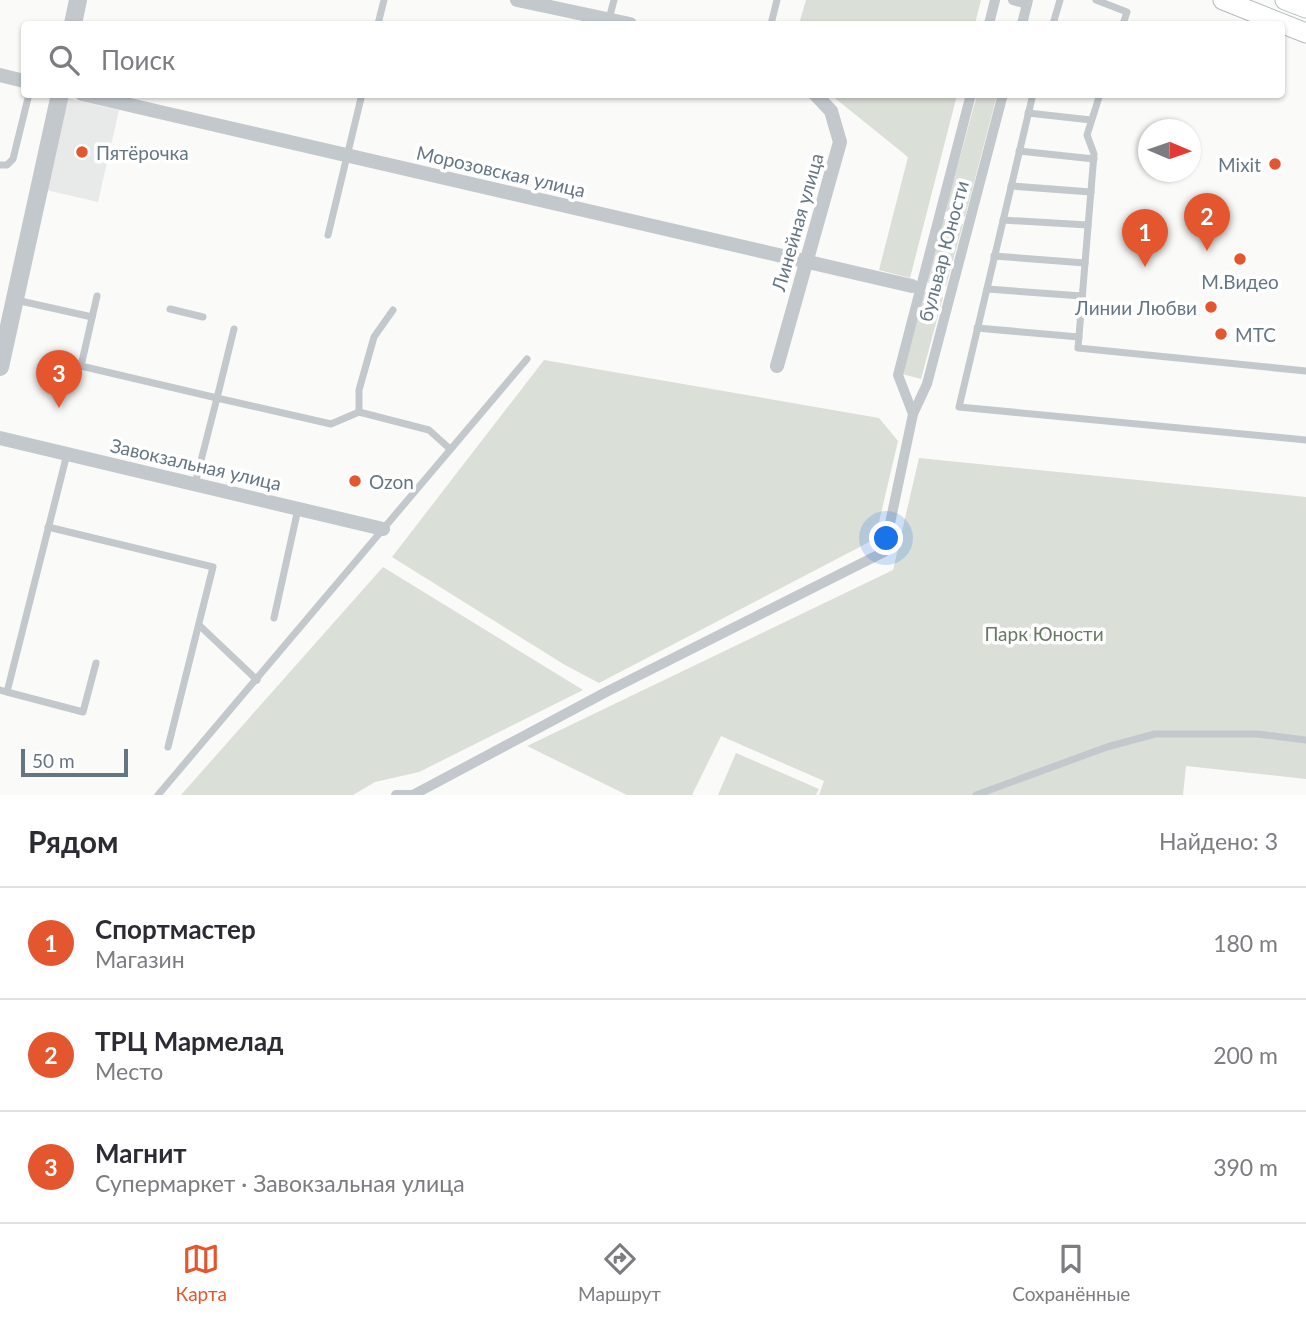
<!DOCTYPE html>
<html lang="ru">
<meta charset="utf-8">
<style>
:root{--surface:#fff;--page:#f7f7f7;--text:#2b2b33;--muted:#7c7c81;--line:#e1e1e2;--accent:#e4572e}
body{margin:0;font-family:Lato,sans-serif;background:var(--page);color:var(--text)}
.compass{position:absolute;left:1138px;top:119px;width:63px;height:63px;border-radius:50%;background:var(--surface);box-shadow:0 2px 5px #0004;rotate:92deg}
.scale{position:absolute;left:21px;bottom:18px;width:107px;box-sizing:border-box;padding-left:7px;border:4px solid #657683;border-top:0;font-size:19px;line-height:24px;white-space:nowrap;color:#657683;-webkit-text-stroke:5px #fff;paint-order:stroke}
.you{position:absolute;left:887px;top:539px;width:24px;height:24px;margin:-18px;border:5px solid #fff;border-radius:50%;background:#1a73e8;box-shadow:0 0 0 10px #1a73e833}
.badge{display:grid;place-items:center;width:46px;height:46px;border-radius:50%;background:var(--accent);color:#fff;font-size:23px;font-weight:700}
.pin{position:absolute;translate:-50% -58px;filter:drop-shadow(0 2px 4px #0008)}
.pin::after{content:'';position:absolute;top:37px;width:24px;height:21px;background:inherit;clip-path:polygon(0 0,100% 0,50% 100%)}
.list{margin:0;padding:0;list-style:none}
h2{display:flex;justify-content:space-between;align-items:center;height:91px;margin:0;padding:0 28px;font-size:30px}
h2 small{font-size:23px;font-weight:400;color:var(--muted)}
.list li{display:grid;grid-template-columns:46px 1fr auto;gap:21px;align-items:center;box-sizing:border-box;height:112px;padding:0 28px;border-top:2px solid var(--line)}
.list b{display:block;font-size:26px;white-space:nowrap}
.list p{margin:0;font-size:23px;white-space:nowrap;color:var(--muted)}
.list em{font-size:23px;font-style:normal;color:var(--muted)}
.icon{flex:none;width:38px;height:38px;fill:none;stroke:currentColor;stroke-width:2;stroke-linecap:round;stroke-linejoin:round}
.map{position:relative;flex:none;width:1306px;height:795px;overflow:hidden}
.search{position:absolute;background:var(--surface);box-shadow:0 2px 5px #0004;left:21px;right:21px;top:21px;height:77px;display:flex;align-items:center;gap:18px;box-sizing:border-box;padding:0 24px;border-radius:7px;color:var(--muted);font-size:26px}
.sheet{height:427px;background:var(--surface)}
nav{display:flex;justify-content:space-around;align-items:center;box-sizing:border-box;height:98px;border-top:2px solid var(--line);background:var(--surface);font-size:19px;color:var(--muted)}
nav a{display:grid;justify-items:center;gap:4px}
nav .on{color:var(--accent)}
.map>svg:first-child{display:block}
.built{fill:#e8e9e9}
.green{fill:#dadfd7}
.lines{fill:none;stroke-linecap:round;stroke-linejoin:round}
.secondary-casing{stroke:#b3babf;stroke-width:21}
.service{stroke:#c3c8cc;stroke-width:7}
.pedestrian{stroke:#c3c8cc;stroke-width:10}
.minor{stroke:#c3c8cc;stroke-width:14}
.tertiary{stroke:#c3c8cc;stroke-width:18}
.secondary{stroke:#fff;stroke-width:19}
.poi-dot{fill:#e4572e;stroke:#fff;stroke-width:2.5}
.labels{text-anchor:middle;dominant-baseline:central;stroke-width:7;stroke-linejoin:round;paint-order:stroke}
.poi-label{font-size:19px;fill:#657683;stroke:#fff;text-anchor:start}
.street-label{font-size:19px;fill:#657683;stroke:#fff}
.park-label{font-size:19px;fill:#687a64;stroke:#fff}
</style>
<div class="map">
<svg width="1306" height="795" viewBox="0 0 1306 795">
<rect width="100%" height="100%" fill="#fafaf8"/>
<polygon class="built" points="66,98 119,110 98,202 46,190"/>
<g class="green">
<polygon points="806,0 981,0 975,24 799,24"/>
<polygon points="831,95 957,95 910,278 879,270 908,157"/>
<polygon points="977,95 997,95 965,217 945,211"/>
<polygon points="943,219 963,224 946,286 926,282"/>
<polygon points="924,292 943,297 921,379 902,374"/>
<polygon points="544,360 879,418 898,441 875,539 599,683 565,665 392,557"/>
<polygon points="919,458 1306,497 1306,779 1186,766 1183,795 819,795 824,781 721,736 692,795 627,795 527,746 893,570"/>
<polygon points="383,567 583,690 419,772 375,782 353,795 181,795"/>
<polygon points="736,753 819,789 816,795 718,795"/>
</g>
<g class="lines">
<defs>
<g id="secondary">
<polyline points="1223,0 1306,33"/>
<polyline points="1285,0 1306,8"/>
</g>
</defs>
<use href="#secondary" class="secondary-casing"/>
<g class="service">
<polyline points="1096,0 1127,12 1123,24"/>
<polyline points="609,19 614,0"/>
<polyline points="378,24 384,0"/>
<polyline points="771,24 777,0"/>
<polyline points="1053,24 1060,0"/>
<polyline points="1033,94 959,407 1306,440"/>
<polyline points="1100,94 1087,135 1094,154 1078,348 1306,371"/>
<polyline points="1028,113 1091,120"/>
<polyline points="1019,151 1094,159"/>
<polyline points="0,165 7,165 13,159 29,94"/>
<polyline points="1011,186 1091,192"/>
<polyline points="1003,220 1088,225"/>
<polyline points="328,235 362,94"/>
<polyline points="994,256 1085,263"/>
<polyline points="987,289 1082,296"/>
<polyline points="97,296 81,366 217,398 195,484"/>
<polyline points="16,300 92,317"/>
<polyline points="170,309 203,317"/>
<polyline points="393,310 374,337 359,390 359,412 429,430 450,449"/>
<polyline points="977,328 1079,337"/>
<polyline points="234,329 217,398 331,424 359,412"/>
<polyline points="48,527 213,567 168,747"/>
<polyline points="274,618 298,509"/>
<polyline points="199,625 257,680"/>
<polyline points="0,690 7,692 67,454"/>
<polyline points="7,692 83,712 96,663"/>
<polyline points="158,795 527,359"/>
<polyline points="976,795 1107,747 1155,734 1257,734 1306,740"/>
</g>
<g class="pedestrian">
<polyline points="1013,0 1027,4"/>
<polyline points="989,24 995,0"/>
<polyline points="1022,24 1028,0"/>
<polyline points="913,414 927,384 1003,94"/>
<polyline points="396,795 413,795"/>
<polyline points="413,795 608,691 884,552 913,414 898,375 971,94"/>
</g>
<g class="minor">
<polyline points="517,0 630,24"/>
<polyline points="0,75 24,81"/>
<polyline points="82,94 912,286"/>
<polyline points="777,366 840,142 831,111 815,94"/>
<polyline points="0,438 383,529"/>
</g>
<g class="tertiary">
<polyline points="73,24 78,0"/>
<polyline points="0,367 60,94"/>
</g>
<use href="#secondary" class="secondary"/>
</g>
<g class="poi-dot">
<circle cx="82" cy="152" r="7"/>
<circle cx="1275" cy="164" r="7"/>
<circle cx="1240" cy="259" r="7"/>
<circle cx="1211" cy="307" r="7"/>
<circle cx="1221" cy="334" r="7"/>
<circle cx="355" cy="481" r="7"/>
</g>
<g class="labels">
<g class="poi-label">
<text x="96" y="152">Пятёрочка</text>
<text x="1261" y="164" text-anchor="end">Mixit</text>
<text x="1240" y="281" text-anchor="middle">М.Видео</text>
<text x="1197" y="307" text-anchor="end">Линии Любви</text>
<text x="1235" y="334">МТС</text>
<text x="369" y="481">Ozon</text>
</g>
<g class="street-label">
<text transform="translate(501 171) rotate(13)">Морозовская улица</text>
<text transform="translate(797 222) rotate(-74)">Линейная улица</text>
<text transform="translate(943 251) rotate(-75)">бульвар Юности</text>
<text transform="translate(196 464) rotate(13)">Завокзальная улица</text>
</g>
<g class="park-label">
<text x="1044" y="633">Парк Юности</text>
</g>
</g>
</svg>
<svg class="compass" viewBox="-18 -18 36 36"><path d="M0-13l5 13h-10z" fill="#e53935"/><path d="M0 13l5-13h-10z" fill="#7c7c81"/></svg>
<div class="scale">50 m</div>
<div class="you"></div>
<div class="pin badge" style="left:1145px;top:267px">1</div>
<div class="pin badge" style="left:1207px;top:251px">2</div>
<div class="pin badge" style="left:59px;top:408px">3</div>
<div class="search"><svg class="icon" aria-label="search" viewBox="0 0 24 24"><circle cx="10" cy="10" r="6"/><path d="M15 15l6 6"/></svg>Поиск</div>
</div>
<section class="sheet">
<h2>Рядом<small>Найдено: 3</small></h2>
<ul class="list">
<li><span class="badge">1</span><div><b>Спортмастер</b><p>Магазин</p></div><em>180 m</em></li>
<li><span class="badge">2</span><div><b>ТРЦ Мармелад</b><p>Место</p></div><em>200 m</em></li>
<li><span class="badge">3</span><div><b>Магнит</b><p>Супермаркет · Завокзальная улица</p></div><em>390 m</em></li>
</ul>
</section>
<nav>
<a class="on"><svg class="icon" aria-label="map" viewBox="0 0 24 24"><path d="M3 6l6-2 6 2 6-2v14l-6 2-6-2-6 2zM9 4v14M15 6v14"/></svg>Карта</a>
<a><svg class="icon" aria-label="directions" viewBox="0 0 24 24"><path d="M12 3l9 9-9 9-9-9zM9 14v-3h6M13 9l2 2-2 2"/></svg>Маршрут</a>
<a><svg class="icon" aria-label="saved" viewBox="0 0 24 24"><path d="M7 4h10v16l-5-4-5 4z"/></svg>Сохранённые</a>
</nav>
